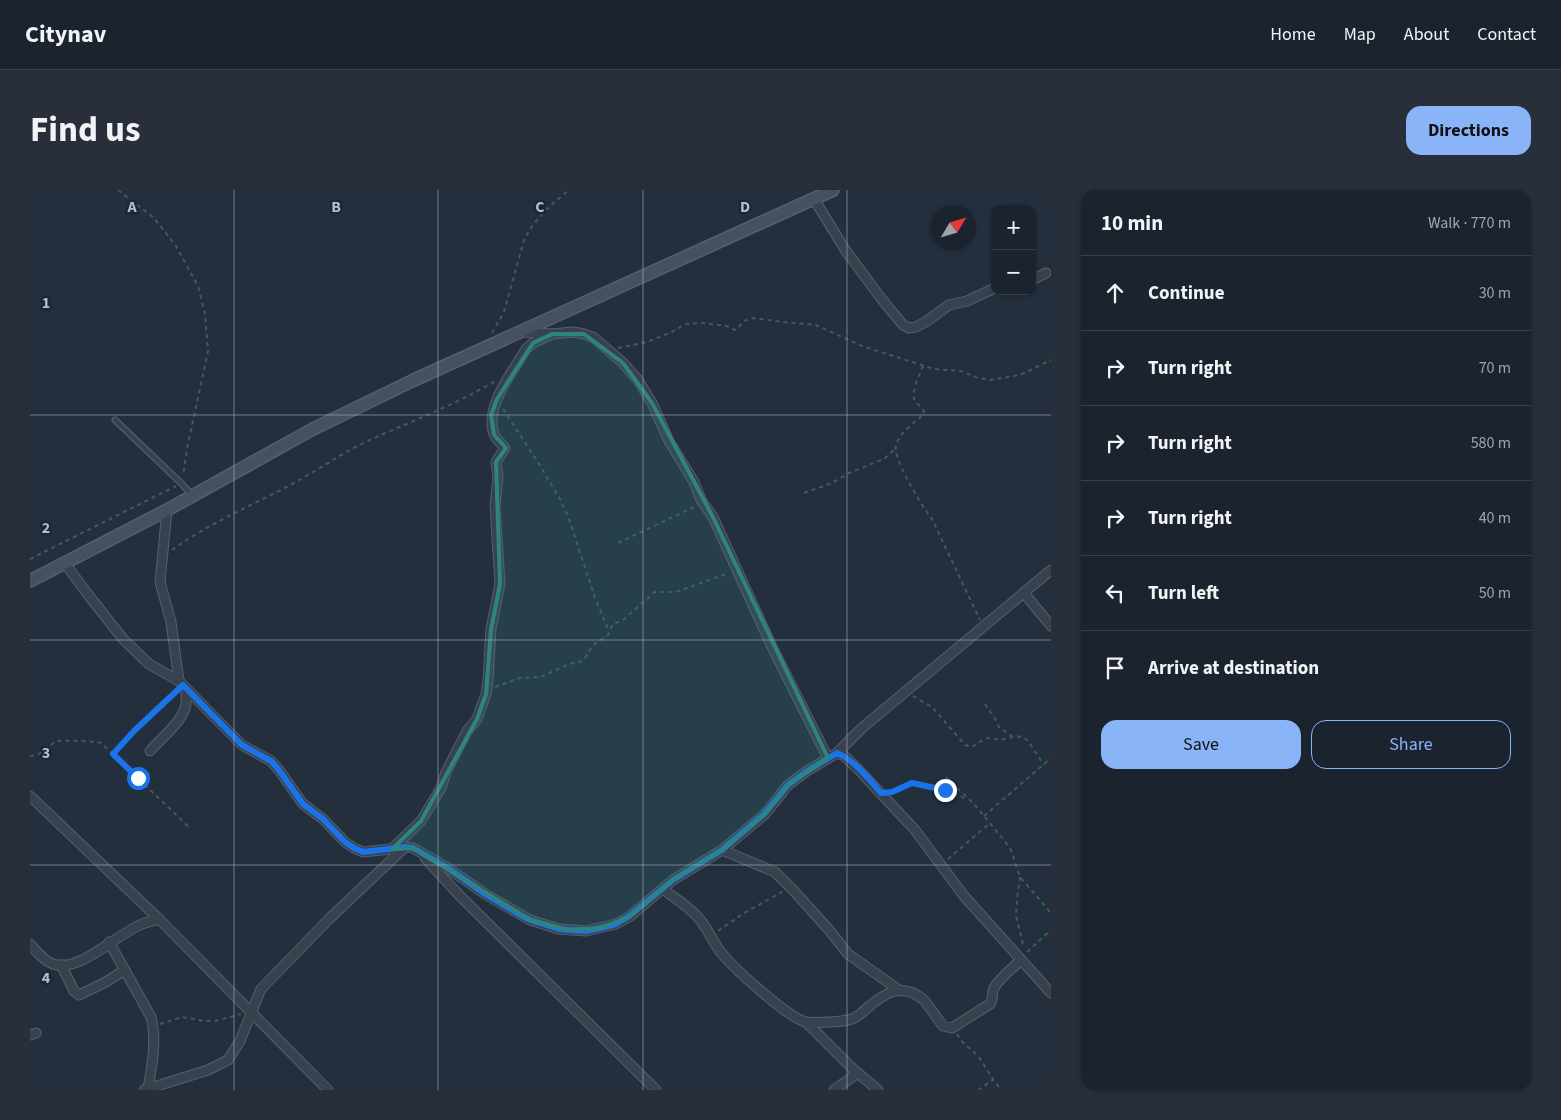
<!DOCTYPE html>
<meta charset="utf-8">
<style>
:root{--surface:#1b232e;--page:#282f3a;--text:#f1f3f6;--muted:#a0a4aa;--line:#39404a;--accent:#8ab4f8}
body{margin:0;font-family:"Source Sans 3",sans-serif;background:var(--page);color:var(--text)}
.controls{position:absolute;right:15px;top:15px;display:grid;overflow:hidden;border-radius:10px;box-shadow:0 1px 4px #0004}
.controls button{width:45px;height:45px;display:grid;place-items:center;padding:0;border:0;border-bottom:1px solid var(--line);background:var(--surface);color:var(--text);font:25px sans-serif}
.compass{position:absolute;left:901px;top:15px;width:45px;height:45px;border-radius:50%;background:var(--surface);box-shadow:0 1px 4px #0004;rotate:52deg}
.stop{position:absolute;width:15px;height:15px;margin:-11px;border:4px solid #1a73e8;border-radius:50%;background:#fff}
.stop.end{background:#1a73e8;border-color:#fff;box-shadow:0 1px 5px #0008}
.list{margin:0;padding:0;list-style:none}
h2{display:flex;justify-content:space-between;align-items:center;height:65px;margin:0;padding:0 20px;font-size:21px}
h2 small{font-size:16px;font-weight:400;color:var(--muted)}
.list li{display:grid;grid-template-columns:32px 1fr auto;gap:15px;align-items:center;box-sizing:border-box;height:75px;padding:0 20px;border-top:1px solid var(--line)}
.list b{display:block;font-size:19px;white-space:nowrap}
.list em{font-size:16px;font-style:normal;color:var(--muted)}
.actions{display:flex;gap:10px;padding:15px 20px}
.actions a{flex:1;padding:11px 0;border:1px solid var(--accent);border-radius:15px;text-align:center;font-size:18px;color:var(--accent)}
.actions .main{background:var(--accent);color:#111}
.icon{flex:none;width:28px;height:28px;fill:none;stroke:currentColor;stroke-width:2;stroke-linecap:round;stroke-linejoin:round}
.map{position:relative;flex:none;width:1021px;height:900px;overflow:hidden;border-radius:15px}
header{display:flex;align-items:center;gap:30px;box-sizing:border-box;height:70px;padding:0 25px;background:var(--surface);border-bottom:1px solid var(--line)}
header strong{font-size:24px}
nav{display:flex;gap:28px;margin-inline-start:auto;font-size:18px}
.intro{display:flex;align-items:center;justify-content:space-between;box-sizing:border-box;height:120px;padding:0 30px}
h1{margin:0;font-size:35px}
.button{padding:12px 22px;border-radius:15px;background:var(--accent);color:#111;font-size:18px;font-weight:700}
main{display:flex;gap:30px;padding:0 30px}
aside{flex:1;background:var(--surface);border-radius:15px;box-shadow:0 1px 4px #0004}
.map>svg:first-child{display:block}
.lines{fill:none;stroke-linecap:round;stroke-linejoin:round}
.lane-casing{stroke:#565f6c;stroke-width:7}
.street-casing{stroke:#565f6c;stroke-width:11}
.secondary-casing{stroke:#565f6c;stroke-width:14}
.path{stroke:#44595c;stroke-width:2;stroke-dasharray:4 4;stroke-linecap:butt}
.lane{stroke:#38414e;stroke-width:4.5}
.street{stroke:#38414e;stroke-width:9}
.secondary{stroke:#465061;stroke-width:11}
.route{stroke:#1a73e8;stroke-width:6}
.marked{fill:#308480;fill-opacity:0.2;stroke:#308480;stroke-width:4;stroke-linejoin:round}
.grid{fill:none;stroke:#b4bcc9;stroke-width:1;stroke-opacity:0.55}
.grid-label{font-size:16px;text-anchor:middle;font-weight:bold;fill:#b4bcc9;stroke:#1d2633;stroke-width:5;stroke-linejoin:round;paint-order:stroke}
</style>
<header>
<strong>Citynav</strong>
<nav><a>Home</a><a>Map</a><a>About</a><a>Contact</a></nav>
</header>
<div class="intro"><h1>Find us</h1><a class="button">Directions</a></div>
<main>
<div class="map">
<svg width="1021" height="900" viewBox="0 0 1021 900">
<rect width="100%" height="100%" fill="#242f3e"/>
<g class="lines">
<defs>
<polyline id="lane" points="85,230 152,294 161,304"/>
<g id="street">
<polyline points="784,9 816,61 850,107 873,135 879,138 886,137 897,131 919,115 937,111 965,98"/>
<polyline points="1002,90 1016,83"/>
<polyline points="492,142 522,144 543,142 554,144 563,147 593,173 608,190 622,213 639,251 664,292 671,310 683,327 743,459 798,568"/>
<polyline points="137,320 130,392 141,432 149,491"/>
<polyline points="34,372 56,402 93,449 119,474 149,491 212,555 241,571 249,580 273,614 293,629 315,652 324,658 333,662 379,657 383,658 418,678 455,704 500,730 529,739 556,741 586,734 599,727 643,690 692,660 735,624 758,595 777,581 807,563 832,538 1021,380"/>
<polyline points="994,403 1021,436"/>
<path d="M120 561C131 548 150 534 155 518 157 512 156 504 156 498"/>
<polyline points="807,563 813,565 827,578 885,640 934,706 1021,803"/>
<polyline points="0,606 129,729 298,900"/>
<path d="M362 659 391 631 411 598 416 582 437 541 447 529 456 504 458 490 461 439 470 394 465 316 468 287 466 272 475 258C472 253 467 251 465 246 452 220 483 181 496 159L503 153 522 144"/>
<polyline points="692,660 745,682 764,701 800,741 818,764 869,800"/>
<polyline points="395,668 430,706 626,900"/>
<path d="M633 699C643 707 656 715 666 725 676 735 681 748 689 760 701 776 758 828 776 832 785 833 814 832 822 829 828 827 833 822 837 818 856 802 872 792 894 810L913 836 922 838 960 814C964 808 961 804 964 798 970 787 983 778 991 770"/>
<path d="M79 752 121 827C127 850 122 875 118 899"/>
<path d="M0 754C6 761 14 771 23 774 49 783 86 745 110 735 116 732 123 731 129 729"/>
<polyline points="31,775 44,801 49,805 74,793 95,780"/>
<polyline points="776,832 822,878 848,900"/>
<polyline points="0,845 6,843"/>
<polyline points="114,900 178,880 198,870 210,851 231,799 299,729 375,657"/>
<polyline points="804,900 828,883"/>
</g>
<polyline id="secondary" points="0,391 137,320 283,239 384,190 803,0"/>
</defs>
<use href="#lane" class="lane-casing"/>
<use href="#street" class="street-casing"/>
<use href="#secondary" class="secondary-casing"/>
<g class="path">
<polyline points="88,0 124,28 146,56 168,96 175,124 178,161 158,254 153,285"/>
<path d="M462 143 474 122 494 50C504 29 521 15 539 0"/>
<polyline points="588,158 617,152 642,142 655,134 673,133 697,136 705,140 708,138 714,131 723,128 754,132 786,135 832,156 904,179 931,181 948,188 960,190 990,185 1021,170"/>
<path d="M893 176C890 183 880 204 885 211 888 216 893 216 894 223 885 234 871 240 866 255 862 268 893 318 902 329L950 430"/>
<polyline points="473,219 509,274 530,309 539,329 565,408 579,441"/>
<polyline points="774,303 802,293 819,283 854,269 866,258"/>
<polyline points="588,353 664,317"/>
<path d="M142 360C179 333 223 315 264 293 290 279 313 262 340 250 382 231 427 214 467 190"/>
<polyline points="0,369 146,296"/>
<polyline points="465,497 490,488 511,487 539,474 550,472 555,468 562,456 578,445 583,434 593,430 625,402 646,402 699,383"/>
<polyline points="883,506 902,517 935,555 942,557 956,548 971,550 986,546 993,547 998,551 1014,575"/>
<polyline points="955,514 965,529 969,537 983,547"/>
<polyline points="83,564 104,541 147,500"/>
<path d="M0 566C12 566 17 556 27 551 31 550 67 551 71 553L161 639"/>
<polyline points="916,587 944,614 973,649 981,660 990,687 1021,723"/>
<polyline points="863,602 882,593 887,593 915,599 936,609"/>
<polyline points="954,626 1021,568"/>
<polyline points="918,669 960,633"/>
<polyline points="990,687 987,709 986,726 994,758"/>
<polyline points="688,741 714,723 752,702"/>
<polyline points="997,762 1021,740"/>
<polyline points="130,834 152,827 174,831 185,831 211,824"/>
<path d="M927 844C934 856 938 856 946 864 956 875 961 890 972 900"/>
<polyline points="948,900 963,890"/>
</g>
<use href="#lane" class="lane"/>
<use href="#street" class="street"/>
<use href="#secondary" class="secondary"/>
</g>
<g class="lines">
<path class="route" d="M108 588 83 564 104 541 153 495 212 555 241 571 249 580 273 614 293 629 315 652 324 658 333 662 375 657 383 658 418 678 455 704 490 725 500 730 529 739 538 740 556 741 571 738 586 734 598 727 643 690 692 660 734 624 758 595 777 581 807 563C823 569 840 590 851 603L862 602 882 593 915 600"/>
</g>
<path class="marked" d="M522 144H554L593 173 622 213 683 327 798 568 758 595 735 624 692 660 643 690 599 727 571 738 538 740 500 730 383 658 362 659 391 631 447 529 456 504 461 439 470 394 466 272 476 258 464 245 461 225 467 209 503 153Z"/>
<path class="grid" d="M204 0V900M408 0V900M613 0V900M817 0V900M0 225H1021M0 450H1021M0 675H1021"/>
<g class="grid-label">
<text x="102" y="22">A</text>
<text x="306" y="22">B</text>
<text x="510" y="22">C</text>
<text x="715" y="22">D</text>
<text x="16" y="118">1</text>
<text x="16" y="343">2</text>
<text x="16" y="568">3</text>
<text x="16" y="793">4</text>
</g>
</svg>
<div class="controls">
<button>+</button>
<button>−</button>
</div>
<svg class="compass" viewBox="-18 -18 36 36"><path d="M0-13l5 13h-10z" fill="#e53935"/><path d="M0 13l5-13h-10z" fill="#a0a4aa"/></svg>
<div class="stop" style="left:108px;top:588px"></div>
<div class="stop end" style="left:915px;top:600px"></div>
</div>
<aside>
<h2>10 min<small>Walk · 770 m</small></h2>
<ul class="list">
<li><svg class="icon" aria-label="ahead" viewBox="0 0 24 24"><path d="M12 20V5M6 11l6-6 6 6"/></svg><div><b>Continue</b></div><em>30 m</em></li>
<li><svg class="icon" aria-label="right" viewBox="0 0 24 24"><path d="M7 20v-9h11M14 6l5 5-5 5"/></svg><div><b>Turn right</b></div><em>70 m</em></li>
<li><svg class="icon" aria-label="right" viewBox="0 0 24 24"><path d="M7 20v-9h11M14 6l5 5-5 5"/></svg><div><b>Turn right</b></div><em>580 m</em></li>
<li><svg class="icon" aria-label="right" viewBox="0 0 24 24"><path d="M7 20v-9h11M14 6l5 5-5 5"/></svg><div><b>Turn right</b></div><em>40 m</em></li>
<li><svg class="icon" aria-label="left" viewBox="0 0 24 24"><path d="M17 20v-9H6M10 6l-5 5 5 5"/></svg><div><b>Turn left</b></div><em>50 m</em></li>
<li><svg class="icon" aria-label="arrive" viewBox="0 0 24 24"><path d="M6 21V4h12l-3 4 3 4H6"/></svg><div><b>Arrive at destination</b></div></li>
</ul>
<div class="actions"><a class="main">Save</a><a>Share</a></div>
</aside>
</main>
